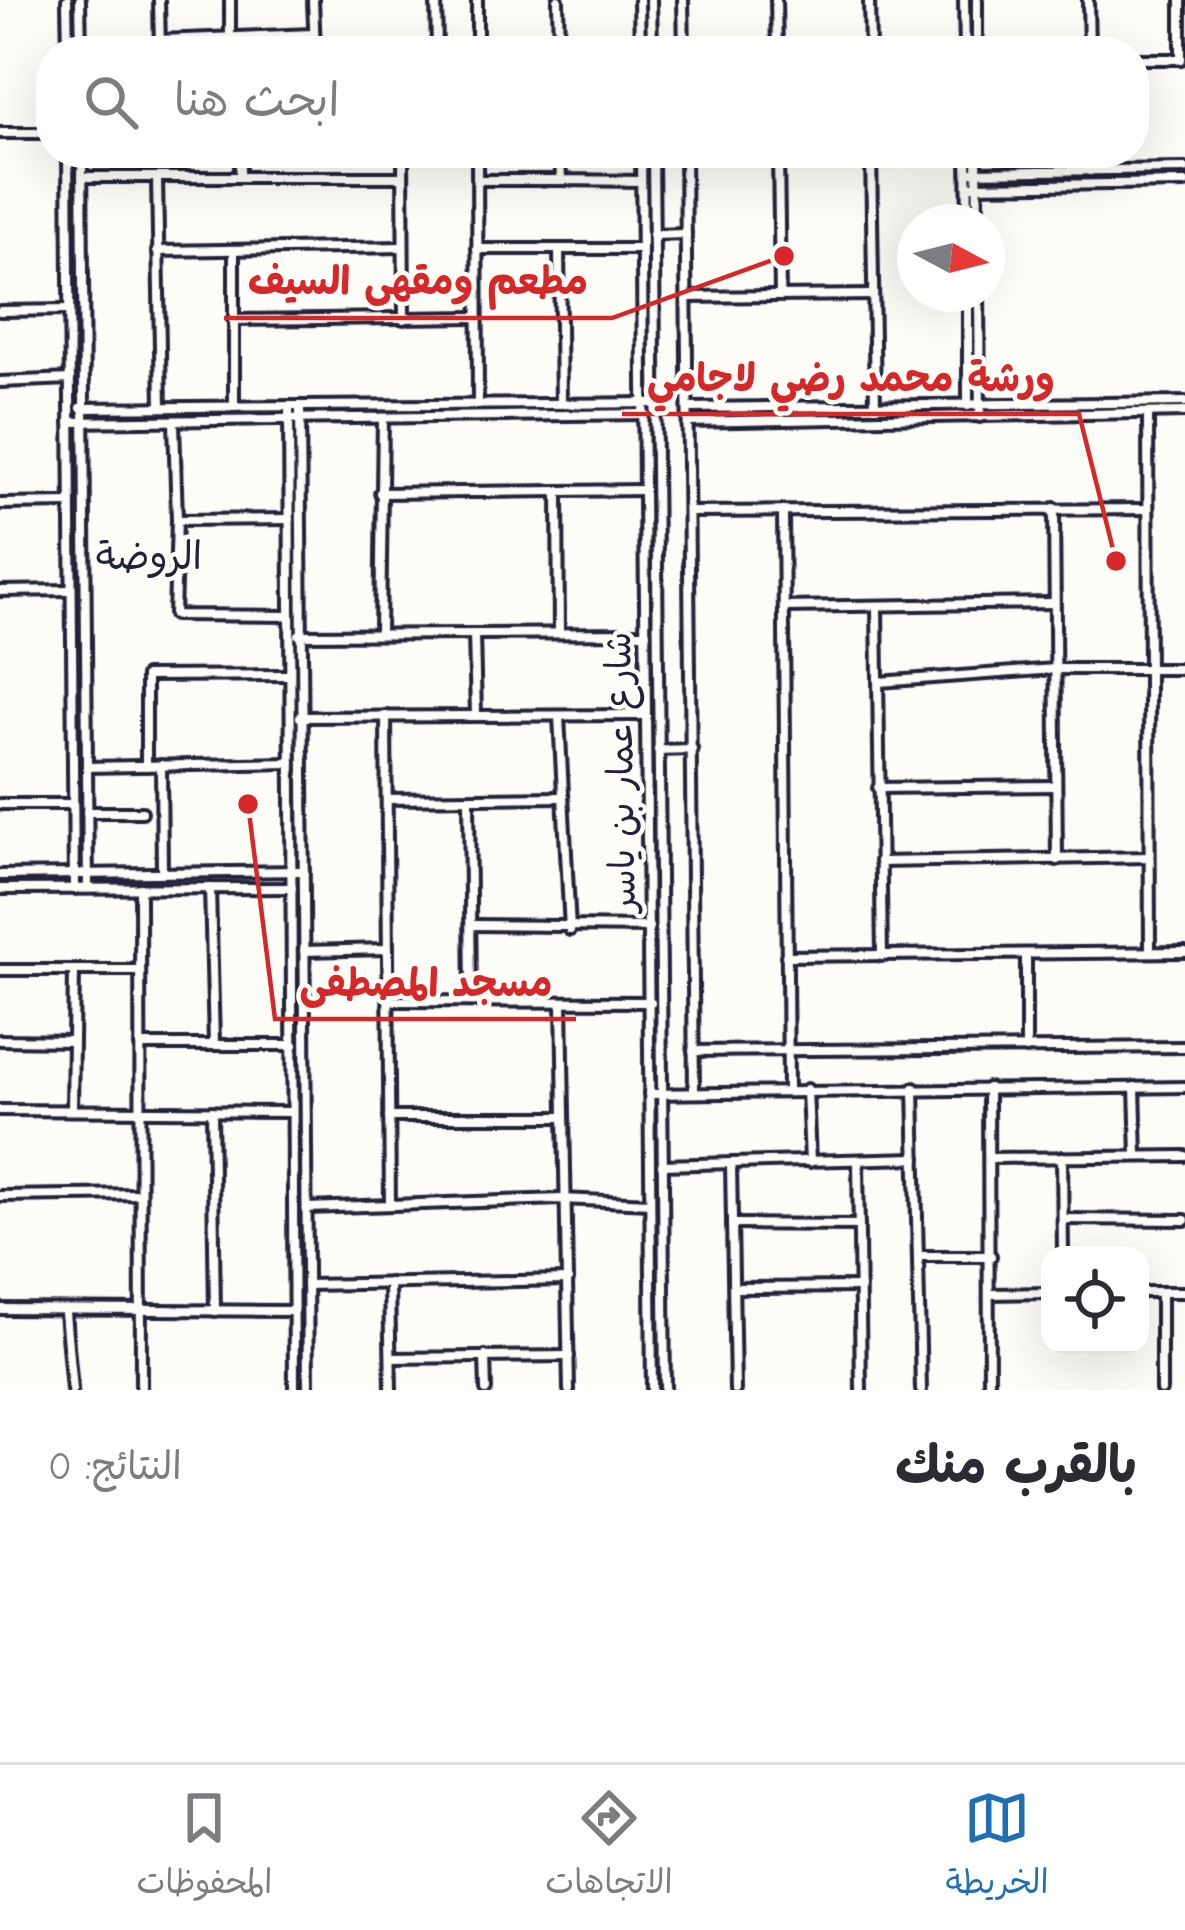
<!DOCTYPE html>
<html lang="ar">
<meta charset="utf-8">
<style>
:root{--surface:#fff;--page:#f2f2f3;--text:#2b2b33;--muted:#7c7c81;--line:#e1e1e2;--accent:#1f6fb2}
body{margin:0;font-family:"Comic Neue","Playpen Sans Arabic",sans-serif;background:var(--page);color:var(--text);direction:rtl}
.controls{position:absolute;right:36px;bottom:36px;display:grid;overflow:hidden;border-radius:24px;box-shadow:0 12px 48px #0002}
.controls button{width:108px;height:108px;display:grid;place-items:center;padding:0;border:0;border-bottom:3px solid var(--line);background:var(--surface);color:var(--text);font:60px sans-serif}
.compass{position:absolute;left:897px;top:204px;width:108px;height:108px;border-radius:50%;background:var(--surface);box-shadow:0 12px 48px #0002;rotate:97deg}
.list{margin:0;padding:0;list-style:none}
h2{display:flex;justify-content:space-between;align-items:center;height:156px;margin:0;padding:0 48px;font-size:51px}
h2 small{font-size:39px;font-weight:400;color:var(--muted)}
.icon{flex:none;width:66px;height:66px;fill:none;stroke:currentColor;stroke-width:2;stroke-linecap:round;stroke-linejoin:round}
.map{position:relative;flex:none;width:1185px;height:1390px;overflow:hidden;direction:ltr}
.search{position:absolute;background:var(--surface);box-shadow:0 12px 48px #0002;left:36px;right:36px;top:36px;height:132px;display:flex;align-items:center;gap:30px;box-sizing:border-box;padding:0 42px;border-radius:48px;color:var(--muted);font-size:45px}
.sheet{height:372px;background:var(--surface)}
nav{display:flex;justify-content:space-around;align-items:center;box-sizing:border-box;height:168px;border-top:3px solid var(--line);background:var(--surface);font-size:33px;color:var(--muted)}
nav a{display:grid;justify-items:center;gap:6px}
nav .on{color:var(--accent)}
.map>svg:first-child{display:block}
.lines{fill:none;stroke-linecap:round;stroke-linejoin:round}
.minor-casing{stroke:#22223b;stroke-width:16}
.minor{stroke:#fdfcf7;stroke-width:8}
.labels{text-anchor:middle;dominant-baseline:central;stroke-width:9;stroke-linejoin:round;paint-order:stroke}
.street-label{font-size:36px;fill:#22223b;stroke:#fdfcf7}
.neighbourhood-label{font-size:39px;fill:#22223b;stroke:#fdfcf7}
.leader{fill:none;stroke:#d62828;stroke-width:4.5}
.callout-dot{fill:#d62828;stroke:#fdfcf7;stroke-width:4.5}
.callout-label{font-size:39px;text-anchor:middle;font-weight:bold;fill:#d62828;stroke:#fdfcf7;stroke-width:9;stroke-linejoin:round;paint-order:stroke}
</style>
<div class="map">
<svg width="1185" height="1390" viewBox="0 0 1185 1390">
<rect width="100%" height="100%" fill="#fdfcf7"/>
<filter id="ink" filterUnits="userSpaceOnUse"><feTurbulence type="fractalNoise" baseFrequency=".00833" numOctaves="2"/><feDisplacementMap in="SourceGraphic" scale="24" xChannelSelector="R" yChannelSelector="G"/><feConvolveMatrix kernelMatrix="1 2 1 2 8 2 1 2 1" color-interpolation-filters="sRGB"/></filter>
<g filter="url(#ink)">
<g class="lines">
<defs>
<g id="minor">
<polyline points="67,0 68,51"/>
<polyline points="80,0 81,51"/>
<polyline points="159,0 160,51"/>
<polyline points="230,0 230,37"/>
<polyline points="313,0 315,51"/>
<polyline points="436,0 437,51"/>
<polyline points="558,0 559,51"/>
<polyline points="639,0 640,51"/>
<polyline points="651,0 652,51"/>
<polyline points="683,0 684,51"/>
<polyline points="776,0 777,51"/>
<polyline points="869,0 870,51"/>
<polyline points="964,0 965,51"/>
<polyline points="977,0 977,51"/>
<polyline points="1088,0 1089,51"/>
<polyline points="1181,0 1181,59"/>
<polyline points="159,40 314,34"/>
<polyline points="477,51 477,0"/>
<polyline points="701,51 777,50"/>
<polyline points="1134,59 1180,59"/>
<polyline points="0,133 51,133"/>
<polyline points="68,153 74,889"/>
<polyline points="82,153 88,888"/>
<polyline points="240,153 240,177"/>
<polyline points="403,153 404,319"/>
<polyline points="477,153 478,405"/>
<polyline points="560,153 561,180 641,181"/>
<polyline points="641,153 652,1390"/>
<polyline points="653,153 665,1390"/>
<polyline points="685,153 694,1090"/>
<polyline points="778,153 780,295"/>
<polyline points="871,153 875,406"/>
<polyline points="967,153 968,222"/>
<polyline points="977,153 978,222"/>
<polyline points="1090,153 1090,171"/>
<polyline points="968,172 1185,169"/>
<polyline points="82,177 403,177"/>
<polyline points="157,177 161,407"/>
<polyline points="478,180 561,180"/>
<polyline points="968,186 1185,183"/>
<polyline points="653,235 686,234"/>
<polyline points="477,249 642,249"/>
<polyline points="559,249 561,404"/>
<polyline points="157,251 403,247"/>
<polyline points="979,294 980,417"/>
<polyline points="687,297 873,295"/>
<polyline points="0,311 69,310"/>
<polyline points="233,320 477,317"/>
<polyline points="0,382 70,379"/>
<polyline points="289,406 294,1390"/>
<polyline points="300,406 308,1390"/>
<polyline points="968,406 968,294"/>
<polyline points="234,407 234,250"/>
<polyline points="81,408 655,403"/>
<polyline points="689,408 1185,402"/>
<polyline points="1148,413 1150,952"/>
<polyline points="70,422 645,414"/>
<polyline points="174,422 177,520 290,519"/>
<polyline points="688,422 1185,412"/>
<polyline points="558,492 559,632"/>
<polyline points="380,493 644,490"/>
<polyline points="0,504 71,503"/>
<polyline points="1054,508 1057,860"/>
<polyline points="783,511 788,1089"/>
<polyline points="690,512 1148,509"/>
<polyline points="177,520 174,615 290,616"/>
<polyline points="0,591 71,590"/>
<polyline points="784,607 1053,603"/>
<polyline points="877,607 882,956"/>
<polyline points="380,633 383,418"/>
<polyline points="474,634 476,716"/>
<polyline points="299,635 646,633"/>
<polyline points="879,682 1055,669 1185,669"/>
<polyline points="386,716 390,1204"/>
<polyline points="559,716 570,930"/>
<polyline points="300,717 644,715"/>
<polyline points="658,750 692,749"/>
<polyline points="161,765 162,872"/>
<polyline points="146,766 146,676 290,675"/>
<polyline points="87,767 291,763"/>
<polyline points="878,788 1055,786"/>
<polyline points="387,799 562,797"/>
<polyline points="469,799 471,1000"/>
<polyline points="0,804 73,804"/>
<polyline points="87,812 142,812"/>
<polyline points="880,862 1149,857"/>
<polyline points="0,875 304,871"/>
<polyline points="140,888 141,1390"/>
<polyline points="210,888 214,1044"/>
<polyline points="0,889 292,888"/>
<polyline points="472,925 649,927"/>
<polyline points="304,951 388,949"/>
<polyline points="786,956 1185,952"/>
<polyline points="1026,956 1026,1049"/>
<polyline points="0,970 140,970"/>
<polyline points="389,1001 651,1002"/>
<polyline points="562,1003 569,1390"/>
<polyline points="0,1040 73,1041"/>
<polyline points="140,1045 294,1045"/>
<polyline points="693,1051 1185,1047"/>
<polyline points="1135,1087 1137,1156"/>
<polyline points="914,1088 921,1390"/>
<polyline points="988,1088 989,1390"/>
<polyline points="807,1089 810,1162"/>
<polyline points="649,1094 1185,1087"/>
<polyline points="0,1110 292,1112"/>
<polyline points="72,1110 74,970"/>
<polyline points="212,1111 215,1311"/>
<polyline points="389,1117 561,1117"/>
<polyline points="1062,1157 1063,1255"/>
<polyline points="991,1158 1185,1156"/>
<polyline points="858,1160 861,1390"/>
<polyline points="731,1164 735,1390"/>
<polyline points="662,1165 916,1158"/>
<polyline points="0,1196 140,1194"/>
<polyline points="307,1208 562,1199 650,1203"/>
<polyline points="1063,1219 1185,1220"/>
<polyline points="732,1224 859,1225"/>
<polyline points="918,1256 991,1256"/>
<polyline points="389,1283 391,1390"/>
<polyline points="307,1285 568,1280"/>
<polyline points="734,1288 860,1287"/>
<polyline points="1140,1292 1185,1292"/>
<polyline points="1161,1292 1161,1390"/>
<polyline points="992,1294 1050,1293"/>
<polyline points="0,1309 294,1311"/>
<polyline points="65,1313 72,1390"/>
<polyline points="485,1356 486,1390"/>
<polyline points="391,1358 569,1356"/>
</g>
</defs>
<use href="#minor" class="minor-casing"/>
<use href="#minor" class="minor"/>
</g>
</g>
<g class="labels">
<g class="street-label">
<text transform="translate(621 772) rotate(-91)">شارع عمار بن ياسر</text>
</g>
<g class="neighbourhood-label">
<text x="149" y="556">الروضة</text>
</g>
</g>
<path class="leader" d="M784 256L612 318H224M1116 561L1079 414H622M248 804L275 1019H576"/>
<g class="callout-dot">
<circle cx="784" cy="256" r="12"/>
<circle cx="1116" cy="561" r="12"/>
<circle cx="248" cy="804" r="12"/>
</g>
<g class="callout-label">
<text x="418" y="294">مطعم ومقهى السيف</text>
<text x="851" y="391">ورشة محمد رضي لاجامي</text>
<text x="426" y="996">مسجد المصطفى</text>
</g>
</svg>
<div class="controls">
<button><svg class="icon" aria-label="locate" viewBox="0 0 24 24"><circle cx="12" cy="12" r="6"/><path d="M12 2v4M12 18v4M2 12h4M18 12h4"/></svg></button>
</div>
<svg class="compass" viewBox="-18 -18 36 36"><path d="M0-13l5 13h-10z" fill="#e53935"/><path d="M0 13l5-13h-10z" fill="#7c7c81"/></svg>
<div class="search"><svg class="icon" aria-label="search" viewBox="0 0 24 24"><circle cx="10" cy="10" r="6"/><path d="M15 15l6 6"/></svg>ابحث هنا</div>
</div>
<section class="sheet">
<h2>بالقرب منك<small>النتائج: 0</small></h2>
<ul class="list">
</ul>
</section>
<nav>
<a class="on"><svg class="icon" aria-label="map" viewBox="0 0 24 24"><path d="M3 6l6-2 6 2 6-2v14l-6 2-6-2-6 2zM9 4v14M15 6v14"/></svg>الخريطة</a>
<a><svg class="icon" aria-label="directions" viewBox="0 0 24 24"><path d="M12 3l9 9-9 9-9-9zM9 14v-3h6M13 9l2 2-2 2"/></svg>الاتجاهات</a>
<a><svg class="icon" aria-label="saved" viewBox="0 0 24 24"><path d="M7 4h10v16l-5-4-5 4z"/></svg>المحفوظات</a>
</nav>
